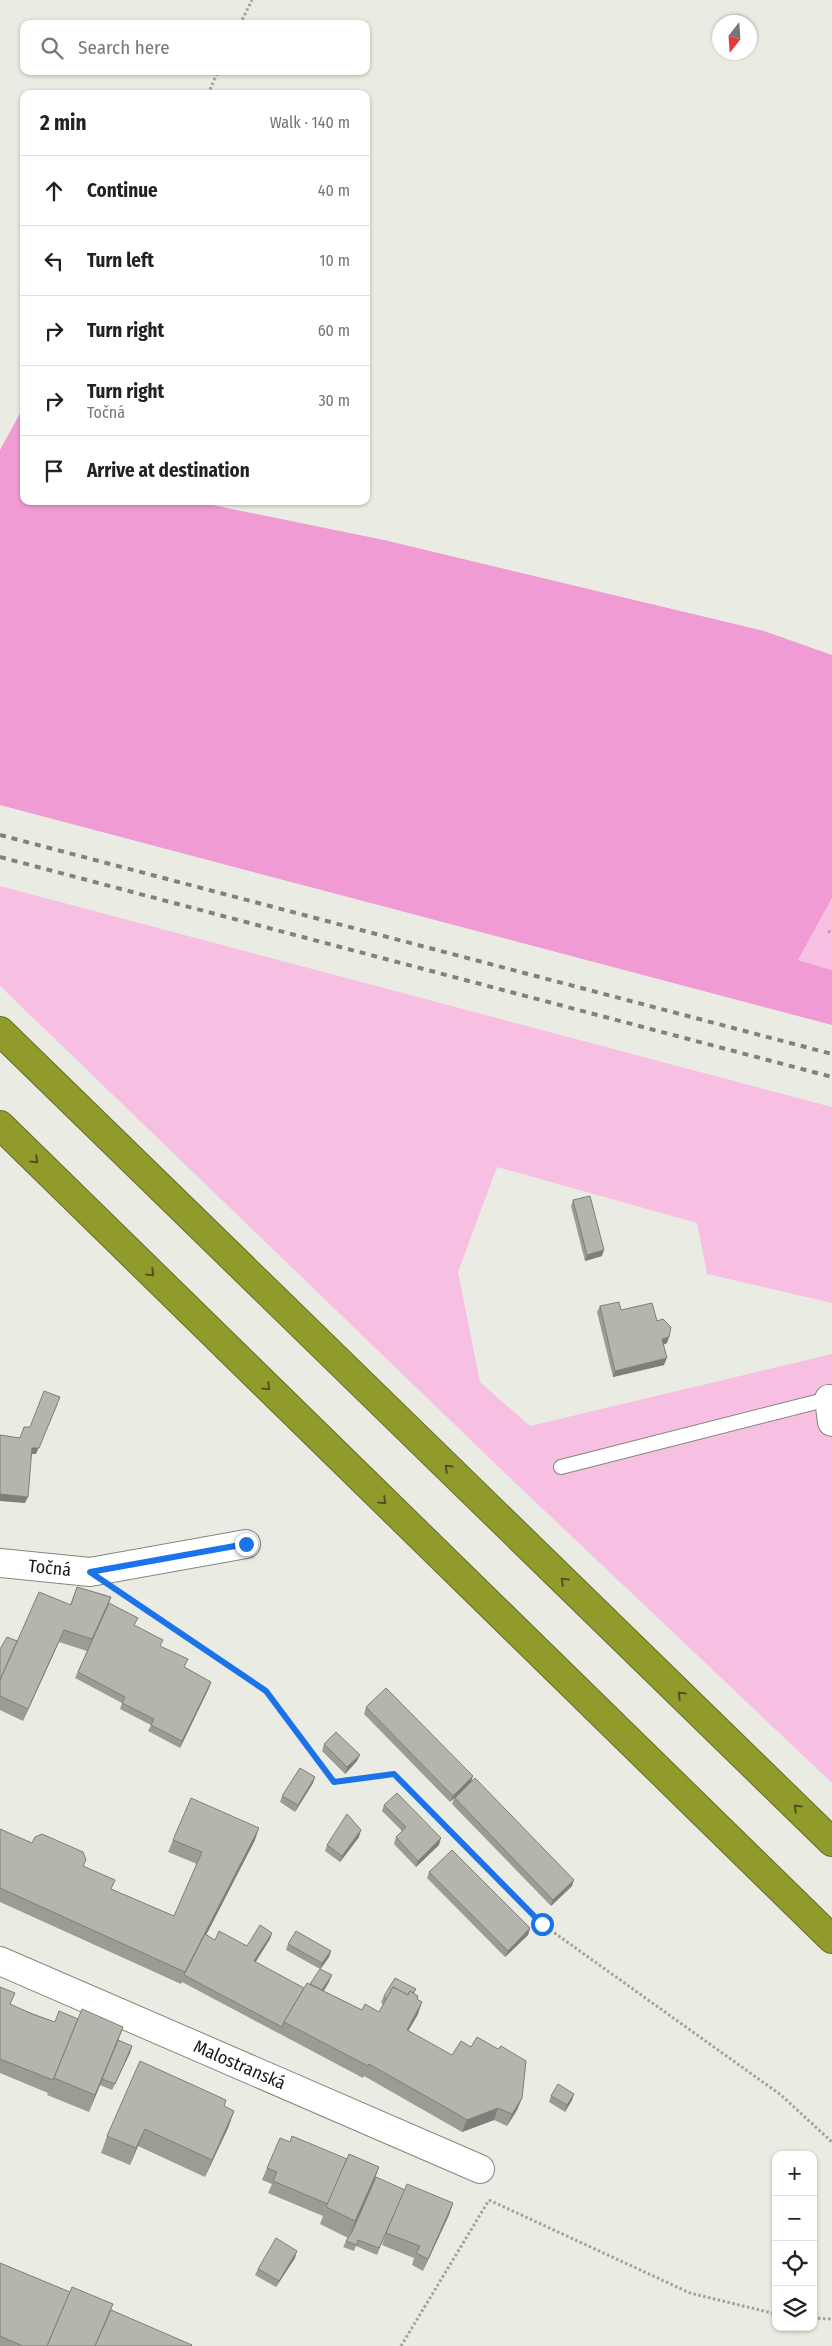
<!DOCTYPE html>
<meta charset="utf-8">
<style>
:root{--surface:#fff;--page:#f6f6f6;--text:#222;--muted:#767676;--line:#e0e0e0}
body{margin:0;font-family:"Fira Sans Condensed",sans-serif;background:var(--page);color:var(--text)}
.controls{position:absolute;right:15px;bottom:15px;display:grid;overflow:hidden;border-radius:10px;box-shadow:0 1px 4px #0004}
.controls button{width:45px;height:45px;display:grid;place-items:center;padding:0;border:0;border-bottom:1px solid var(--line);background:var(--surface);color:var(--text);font:25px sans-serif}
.compass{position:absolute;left:712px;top:15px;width:45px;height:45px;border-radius:50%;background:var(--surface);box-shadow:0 1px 4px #0004;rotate:197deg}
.stop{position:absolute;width:15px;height:15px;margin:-11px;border:4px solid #1a73e8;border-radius:50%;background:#fff}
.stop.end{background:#1a73e8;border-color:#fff;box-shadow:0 1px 5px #0008}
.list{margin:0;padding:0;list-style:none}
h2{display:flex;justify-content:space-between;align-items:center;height:65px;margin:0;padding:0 20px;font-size:21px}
h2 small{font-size:16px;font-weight:400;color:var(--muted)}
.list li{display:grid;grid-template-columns:32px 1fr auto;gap:15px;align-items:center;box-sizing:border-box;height:70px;padding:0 20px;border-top:1px solid var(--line)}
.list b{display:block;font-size:19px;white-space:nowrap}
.list p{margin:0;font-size:16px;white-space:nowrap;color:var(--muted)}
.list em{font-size:16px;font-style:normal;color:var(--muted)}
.icon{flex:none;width:28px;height:28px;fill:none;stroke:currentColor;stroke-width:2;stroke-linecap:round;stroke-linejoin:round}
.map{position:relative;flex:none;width:832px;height:2346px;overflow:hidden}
.search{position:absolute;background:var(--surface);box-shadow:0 1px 4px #0004;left:20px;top:20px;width:350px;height:55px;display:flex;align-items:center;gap:12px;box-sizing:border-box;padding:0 18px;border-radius:10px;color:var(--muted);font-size:19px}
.panel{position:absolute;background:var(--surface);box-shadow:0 1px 4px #0004;left:20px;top:90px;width:350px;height:415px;border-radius:10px}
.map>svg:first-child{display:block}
.green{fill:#f7c0e3}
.forest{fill:#f09bd3}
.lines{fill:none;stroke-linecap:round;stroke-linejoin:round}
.lane-casing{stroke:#85877e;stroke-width:16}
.street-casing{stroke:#85877e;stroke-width:30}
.highway-casing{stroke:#676e24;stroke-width:30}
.path{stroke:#a1a39b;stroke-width:3;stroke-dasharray:2.5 2.5;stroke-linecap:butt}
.lane{stroke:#fff;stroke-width:14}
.street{stroke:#fff;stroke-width:28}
.highway{stroke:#919b2b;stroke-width:28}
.rail{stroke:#81827c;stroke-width:4;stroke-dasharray:6 6;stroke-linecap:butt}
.wall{fill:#9b9d95}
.shaded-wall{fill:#7e7f79}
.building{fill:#b4b6ad;stroke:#7e7f79}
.oneway{stroke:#4f541f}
.route{stroke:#1a73e8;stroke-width:6}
.labels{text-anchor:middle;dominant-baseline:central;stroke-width:4;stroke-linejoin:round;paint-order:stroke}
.street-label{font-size:18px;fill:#191a16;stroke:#f8f9f0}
</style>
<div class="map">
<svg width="832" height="2346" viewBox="0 0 832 2346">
<rect width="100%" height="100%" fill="#eaece3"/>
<g class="green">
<polygon points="0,886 832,1107 832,1303 707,1274 697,1223 497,1167 458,1272 480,1382 530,1426 832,1354 832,1783 509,1477 0,986"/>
<polygon points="832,898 832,970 798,960"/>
</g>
<polygon class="forest" points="24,406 24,501 192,501 384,540 764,631 832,655 832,898 798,960 832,970 832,1025 0,805 0,450"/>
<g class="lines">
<defs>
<polyline id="lane" points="561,1467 832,1398"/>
<g id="street">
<polyline points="829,1399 832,1422"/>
<path id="s1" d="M0 1563 90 1572 246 1544"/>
<path id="s2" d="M0 1961 480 2169"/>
</g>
<g id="highway">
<polyline points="0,1031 832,1842"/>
<polyline points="0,1125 832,1939"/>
</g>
</defs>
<use href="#lane" class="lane-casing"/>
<use href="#street" class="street-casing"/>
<use href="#highway" class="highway-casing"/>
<g class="path">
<polyline points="240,24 252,0"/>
<polyline points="208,94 218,71"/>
<polyline points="828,931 832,933"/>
<polyline points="130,1599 266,1691 334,1782 394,1773 542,1924 781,2095 832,2142"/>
<polyline points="489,2200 690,2293 776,2314"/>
<polyline points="813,2318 832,2319"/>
<polyline points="401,2346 489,2200"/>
</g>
<use href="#lane" class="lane"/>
<use href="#street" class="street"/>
<use href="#highway" class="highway"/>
<g class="rail">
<polyline points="0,835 832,1054"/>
<polyline points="0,857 832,1077"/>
</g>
</g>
<g class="wall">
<polygon points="573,1200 602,1256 585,1261 571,1206"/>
<polygon points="600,1306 621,1310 657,1321 669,1337 667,1343 663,1345 664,1365 613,1377 597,1312"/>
<polygon points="77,1587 111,1597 109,1603 135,1626 185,1667 211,1682 209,1688 180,1748 148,1731 151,1725 120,1709 122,1703 75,1678 87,1651 59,1642 23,1721 0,1710 0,1649 17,1641 70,1605"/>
<polygon points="366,1707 473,1776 471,1782 572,1886 551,1906 452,1804 454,1798 450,1802 364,1714"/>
<polygon points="324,1744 357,1761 345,1774 322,1751"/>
<polygon points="313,1783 295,1812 280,1802 282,1796"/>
<polygon points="384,1805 439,1845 416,1867 394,1844 396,1837 402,1831 382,1811"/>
<polygon points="0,1829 83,1866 111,1889 174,1916 197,1864 168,1852 173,1840 255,1840 206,1935 215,1940 247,1946 272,1933 270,1939 255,1962 304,1988 310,1984 320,1969 286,1950 288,1944 331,1951 329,1957 320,1969 332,1975 329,1982 324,1991 362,2010 379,2012 383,2005 381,2002 384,1996 416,1989 414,1994 418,1996 417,1999 418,2014 408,2031 522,2098 517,2110 507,2126 494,2120 462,2132 364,2076 363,2078 182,1982 181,1984 0,1902"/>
<polygon points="359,1837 340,1862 325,1851 327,1845"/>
<polygon points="429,1872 530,1928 528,1935 505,1957 427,1878"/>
<polygon points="0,1987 11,2005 55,2022 78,2019 123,2027 117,2043 132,2046 130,2053 112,2090 100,2085 107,2068 89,2112 47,2095 50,2088 48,2093 0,2073"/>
<polygon points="574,2094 572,2100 565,2112 549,2102 551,2096"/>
<polygon points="226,2100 224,2107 234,2111 228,2128 205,2177 138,2146 130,2165 101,2153 107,2136"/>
<polygon points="290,2142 347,2159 379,2167 374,2181 453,2203 449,2215 423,2271 412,2265 414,2258 382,2245 386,2233 377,2255 356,2246 354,2251 343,2247 346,2241 348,2238 320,2224 323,2216 268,2193 272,2184 262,2180 267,2168"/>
<polygon points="295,2258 276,2287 255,2275 258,2269"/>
<polygon points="0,2263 111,2310 191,2346 0,2346"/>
</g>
<g class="shaded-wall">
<polygon points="604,1250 602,1256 585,1261 587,1255"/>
<polygon points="669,1337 667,1343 660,1346 662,1339"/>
<polygon points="667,1358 664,1365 613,1377 615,1371"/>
<polygon points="58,1403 36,1454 29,1454 32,1448"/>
<polygon points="0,1494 28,1497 25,1503 0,1501"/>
<polygon points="64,1630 59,1642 23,1721 28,1709"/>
<polygon points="211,1682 209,1688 180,1748 182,1741"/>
<polygon points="360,1755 357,1761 345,1774 347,1767"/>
<polygon points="473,1776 471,1782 450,1802 453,1796"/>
<polygon points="315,1777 313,1783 295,1812 298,1805"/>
<polygon points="259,1828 255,1840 185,1976 184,1975 181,1984 185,1972"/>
<polygon points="361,1830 359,1837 340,1862 342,1856"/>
<polygon points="441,1838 439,1845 416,1867 418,1861"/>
<polygon points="574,1880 572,1886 551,1906 553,1900"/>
<polygon points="530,1928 528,1935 505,1957 508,1951"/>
<polygon points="272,1933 270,1939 252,1968 254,1961"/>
<polygon points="331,1951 329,1957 320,1970 322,1963"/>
<polygon points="332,1975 329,1982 317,2001 319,1995"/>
<polygon points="422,2002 418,2014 402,2042 407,2030"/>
<polygon points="123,2027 117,2044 89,2112 95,2095"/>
<polygon points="132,2046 130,2053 112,2090 115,2084"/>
<polygon points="574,2094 572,2100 565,2112 567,2105"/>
<polygon points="522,2098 517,2110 507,2126 512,2114"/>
<polygon points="498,2108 494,2120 462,2132 467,2120"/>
<polygon points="234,2111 228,2128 205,2177 212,2160"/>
<polygon points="145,2129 138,2146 130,2165 136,2148"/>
<polygon points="379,2167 373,2184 349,2238 355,2221"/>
<polygon points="453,2203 449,2215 423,2271 428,2259"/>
<polygon points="297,2251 295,2258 276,2287 279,2281"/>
</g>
<g class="building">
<polygon points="590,1196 604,1250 587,1255 573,1200"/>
<polygon points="619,1302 621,1310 652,1303 657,1321 663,1319 671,1327 669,1337 662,1339 667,1358 615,1371 600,1306"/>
<polygon points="44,1391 60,1397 39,1448 32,1448 28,1497 0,1494 0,1435 20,1438 24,1427 30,1427"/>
<polygon points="77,1587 111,1597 92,1639 64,1630 28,1709 0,1696 0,1680 39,1592 71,1605"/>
<polygon points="109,1603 138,1618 134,1625 163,1640 160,1646 188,1659 184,1667 211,1682 182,1741 151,1725 154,1719 122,1703 125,1697 78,1672"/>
<polygon points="7,1637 17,1641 0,1680 0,1649"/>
<polygon points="386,1688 473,1776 453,1796 366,1707"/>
<polygon points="336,1732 360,1755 347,1767 324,1744"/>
<polygon points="300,1768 315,1777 298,1805 282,1796"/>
<polygon points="475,1778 574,1880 553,1900 455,1798"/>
<polygon points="397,1793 441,1838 418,1861 396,1837 406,1827 384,1805"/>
<polygon points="191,1798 259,1828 185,1972 0,1888 0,1829 32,1843 35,1837 42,1834 83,1852 86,1860 83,1866 115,1880 111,1889 174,1916 202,1852 173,1840"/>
<polygon points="347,1814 361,1830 342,1856 327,1845"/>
<polygon points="452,1850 530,1928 508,1951 429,1872"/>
<polygon points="260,1925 272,1933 254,1961 304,1988 284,2022 282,2027 184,1975 205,1934 215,1940 219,1931 247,1946"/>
<polygon points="296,1931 331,1951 322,1963 288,1944"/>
<polygon points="320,1969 332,1975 322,1990 310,1984"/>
<polygon points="395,1978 416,1989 413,1993 410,1991 408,1995 393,1987 386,2000 384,1996"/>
<polygon points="307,1983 362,2010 365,2004 379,2012 393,1987 408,1995 410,1991 418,1996 417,1999 422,2002 407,2030 452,2055 461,2041 471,2047 477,2037 498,2049 501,2046 526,2061 522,2098 512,2114 498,2108 467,2120 459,2115 369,2064 368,2066 284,2022"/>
<polygon points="0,1987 15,1993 10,2004 32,2014 55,2022 59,2011 78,2019 53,2080 0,2059"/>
<polygon points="82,2009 123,2027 95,2095 54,2078"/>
<polygon points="118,2040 132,2046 115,2084 102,2079"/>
<polygon points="140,2061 226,2100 224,2106 234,2111 212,2160 145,2129 136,2148 107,2136"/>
<polygon points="558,2084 574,2094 567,2105 551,2096"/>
<polygon points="292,2136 347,2159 328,2204 273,2181 277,2172 267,2168 280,2138 290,2142"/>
<polygon points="349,2154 379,2167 355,2221 326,2207"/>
<polygon points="376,2177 405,2190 379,2248 358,2240 356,2245 346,2241 352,2232"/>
<polygon points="407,2184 453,2203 428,2259 416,2253 420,2246 386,2233"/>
<polygon points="276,2238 297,2251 279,2281 258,2269"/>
<polygon points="0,2263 70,2292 47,2346 23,2346 0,2336"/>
<polygon points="72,2287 113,2304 95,2346 47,2346"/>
<polygon points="111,2310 192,2345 191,2346 95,2346"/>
</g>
<defs><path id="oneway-chevron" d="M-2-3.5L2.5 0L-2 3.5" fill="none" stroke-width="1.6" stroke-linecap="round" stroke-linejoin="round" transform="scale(1.25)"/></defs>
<g class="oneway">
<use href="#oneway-chevron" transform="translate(35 1160) rotate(44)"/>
<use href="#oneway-chevron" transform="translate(151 1273) rotate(44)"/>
<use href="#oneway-chevron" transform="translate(267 1387) rotate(44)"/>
<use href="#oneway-chevron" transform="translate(448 1468) rotate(-136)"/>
<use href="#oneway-chevron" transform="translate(383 1501) rotate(44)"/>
<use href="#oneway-chevron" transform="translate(564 1581) rotate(-136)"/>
<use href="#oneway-chevron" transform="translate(681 1695) rotate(-136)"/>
<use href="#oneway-chevron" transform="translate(797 1808) rotate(-136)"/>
</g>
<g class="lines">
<polyline class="route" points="246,1544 90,1572 266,1691 334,1782 394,1774 542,1924"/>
</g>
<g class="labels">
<g class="street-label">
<text stroke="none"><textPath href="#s1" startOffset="50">Točná</textPath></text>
<text stroke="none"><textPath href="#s2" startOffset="261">Malostranská</textPath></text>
</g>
</g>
</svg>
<div class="controls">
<button>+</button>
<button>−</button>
<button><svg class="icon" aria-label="locate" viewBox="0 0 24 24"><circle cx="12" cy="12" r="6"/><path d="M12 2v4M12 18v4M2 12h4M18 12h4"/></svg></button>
<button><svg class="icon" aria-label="layers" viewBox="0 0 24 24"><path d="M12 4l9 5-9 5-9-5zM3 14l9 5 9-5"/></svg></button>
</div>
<svg class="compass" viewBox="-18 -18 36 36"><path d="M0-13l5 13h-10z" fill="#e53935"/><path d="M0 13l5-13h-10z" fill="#767676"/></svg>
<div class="stop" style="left:542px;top:1924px"></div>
<div class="stop end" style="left:246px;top:1544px"></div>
<div class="search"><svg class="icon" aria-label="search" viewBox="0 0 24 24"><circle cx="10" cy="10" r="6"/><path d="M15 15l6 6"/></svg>Search here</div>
<section class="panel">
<h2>2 min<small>Walk · 140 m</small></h2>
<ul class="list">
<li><svg class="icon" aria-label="ahead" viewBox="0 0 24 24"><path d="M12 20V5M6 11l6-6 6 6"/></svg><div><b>Continue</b></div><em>40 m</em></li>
<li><svg class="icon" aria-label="left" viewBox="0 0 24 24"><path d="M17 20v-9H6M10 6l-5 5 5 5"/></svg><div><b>Turn left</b></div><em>10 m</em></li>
<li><svg class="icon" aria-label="right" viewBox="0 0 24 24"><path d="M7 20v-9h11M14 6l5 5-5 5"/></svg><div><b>Turn right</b></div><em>60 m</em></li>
<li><svg class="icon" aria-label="right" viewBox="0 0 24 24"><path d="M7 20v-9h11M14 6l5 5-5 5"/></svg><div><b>Turn right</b><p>Točná</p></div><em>30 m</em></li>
<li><svg class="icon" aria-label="arrive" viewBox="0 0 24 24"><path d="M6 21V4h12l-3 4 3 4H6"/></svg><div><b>Arrive at destination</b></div></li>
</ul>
</section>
</div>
